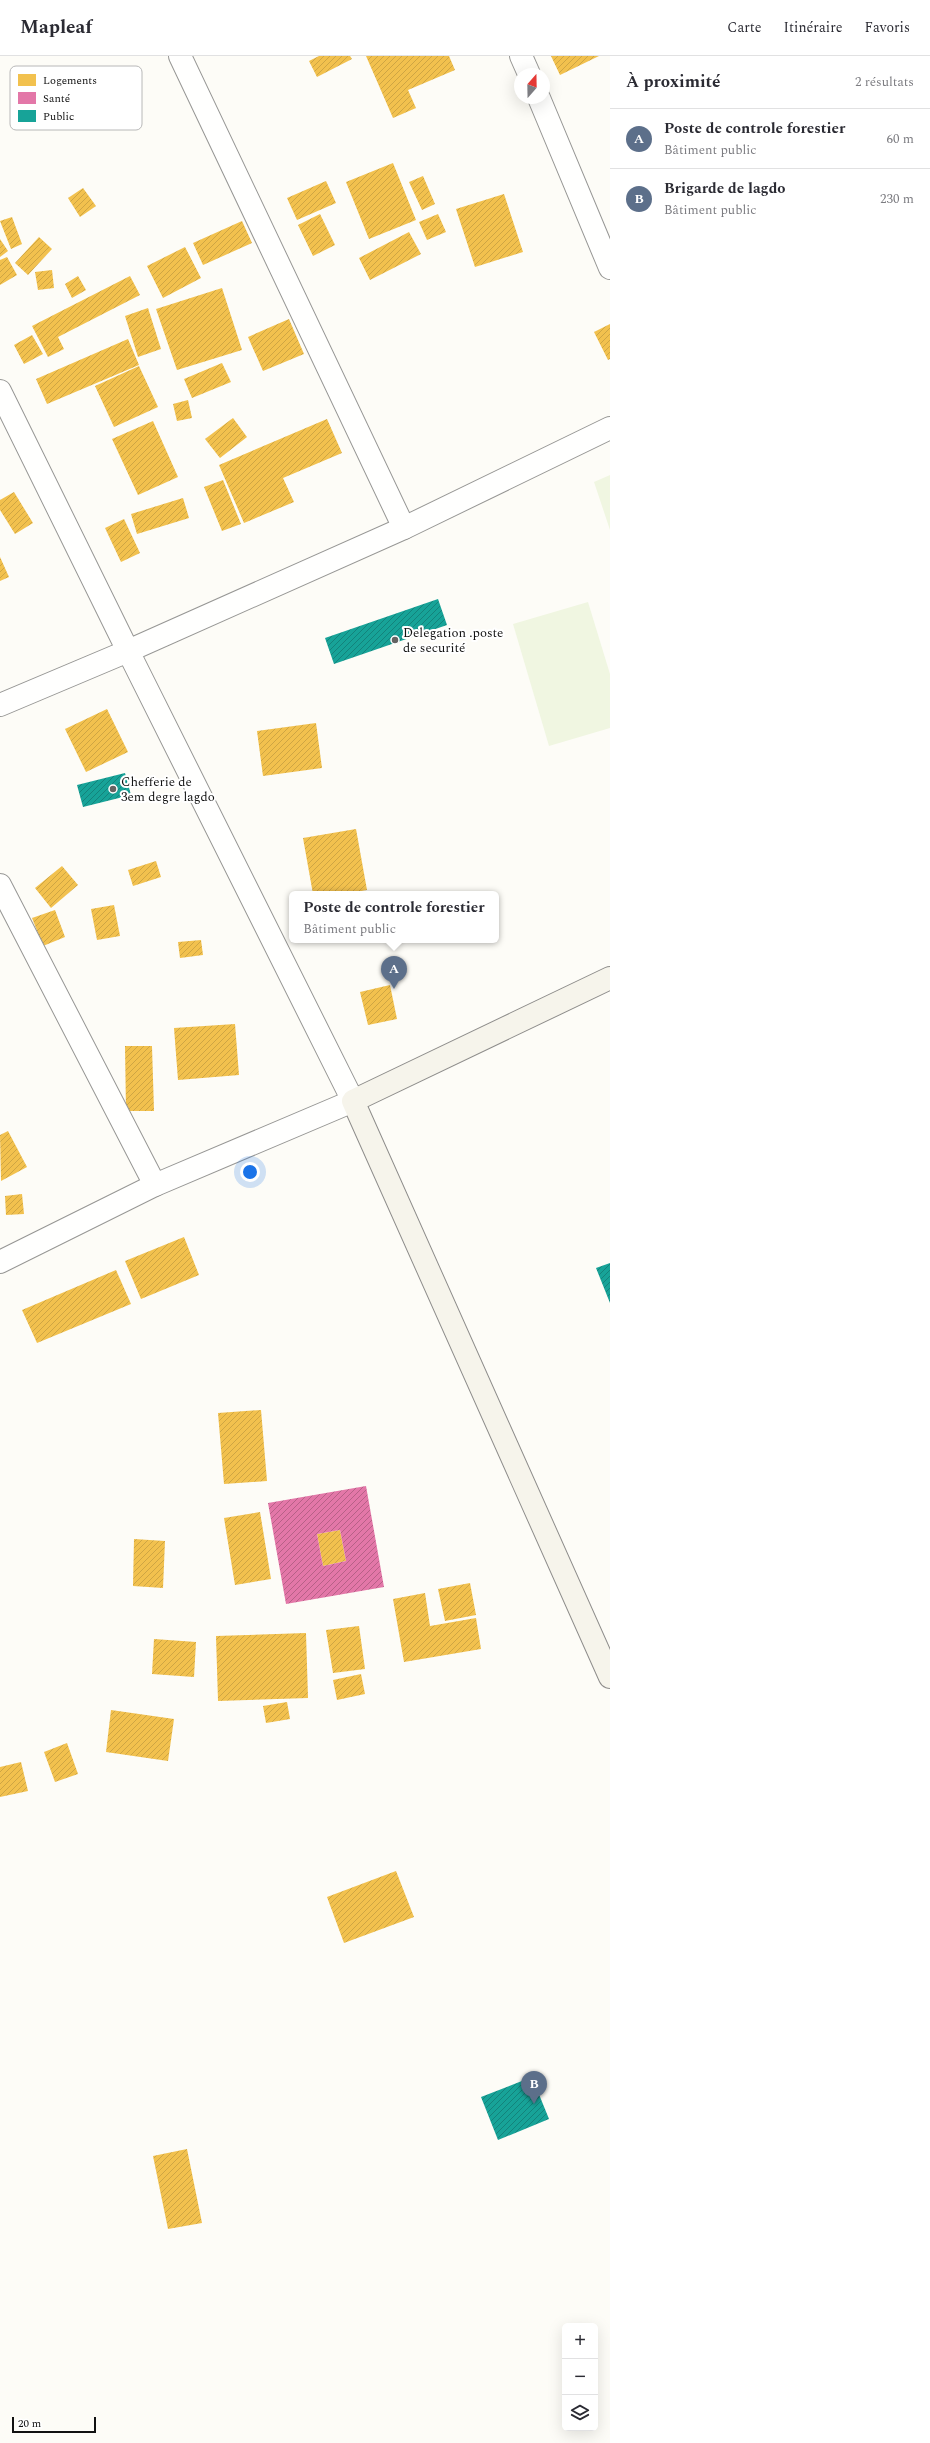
<!DOCTYPE html>
<html lang="fr">
<meta charset="utf-8">
<style>
:root{--surface:#fff;--page:#f7f7f7;--text:#2b2b33;--muted:#7c7c81;--line:#e1e1e2;--accent:#1a73e8}
body{margin:0;font-family:Spectral,serif;background:var(--page);color:var(--text)}
.controls{position:absolute;right:12px;bottom:12px;display:grid;overflow:hidden;border-radius:6px;box-shadow:0 4px 16px #0002}
.controls button{width:36px;height:36px;display:grid;place-items:center;padding:0;border:0;border-bottom:1px solid var(--line);background:var(--surface);color:var(--text);font:20px sans-serif}
.compass{position:absolute;left:514px;top:12px;width:36px;height:36px;border-radius:50%;background:var(--surface);box-shadow:0 4px 16px #0002;rotate:20deg}
.scale{position:absolute;left:12px;bottom:10px;width:84px;box-sizing:border-box;padding-left:4px;border:2px solid #111;border-top:0;font-size:11px;line-height:14px;white-space:nowrap;color:#111;-webkit-text-stroke:3px #fff;paint-order:stroke}
.you{position:absolute;left:250px;top:1116px;width:14px;height:14px;margin:-10px;border:3px solid #fff;border-radius:50%;background:#1a73e8;box-shadow:0 0 0 6px #1a73e833}
.badge{display:grid;place-items:center;width:26px;height:26px;border-radius:50%;background:var(--accent);color:#fff;font-size:13px;font-weight:700}
.pin{position:absolute;translate:-50% -33px;filter:drop-shadow(0 1px 2px #0008)}
.pin::after{content:'';position:absolute;top:21px;width:14px;height:12px;background:inherit;clip-path:polygon(0 0,100% 0,50% 100%)}
.popup{position:absolute;left:289px;top:835px;width:210px;height:52px;box-sizing:border-box;display:grid;place-content:center;border-radius:6px;background:var(--surface);filter:drop-shadow(0 1px 3px #0005);font-size:13px;white-space:nowrap;color:var(--muted)}
.popup b{font-size:15px;color:var(--text)}
.popup::after{content:'';position:absolute;left:50%;top:100%;margin-left:-8px;border:8px solid transparent;border-top-color:var(--surface)}
.list{margin:0;padding:0;list-style:none}
h2{display:flex;justify-content:space-between;align-items:center;height:52px;margin:0;padding:0 16px;font-size:17px}
h2 small{font-size:13px;font-weight:400;color:var(--muted)}
.list li{display:grid;grid-template-columns:26px 1fr auto;gap:12px;align-items:center;box-sizing:border-box;height:60px;padding:0 16px;border-top:1px solid var(--line)}
.list b{display:block;font-size:15px;white-space:nowrap}
.list p{margin:0;font-size:13px;white-space:nowrap;color:var(--muted)}
.list em{font-size:13px;font-style:normal;color:var(--muted)}
.icon{flex:none;width:22px;height:22px;fill:none;stroke:currentColor;stroke-width:2;stroke-linecap:round;stroke-linejoin:round}
.map{position:relative;flex:none;width:610px;height:2387px;overflow:hidden}
header{display:flex;align-items:center;gap:24px;box-sizing:border-box;height:56px;padding:0 20px;background:var(--surface);border-bottom:1px solid var(--line)}
header strong{font-size:19px}
nav{display:flex;gap:22px;margin-inline-start:auto;font-size:14px}
main{display:flex}
aside{flex:1;background:var(--surface)}
.map>svg:first-child{display:block}
.pitch{fill:#f0f6e1}
.homes{fill:url(#homes-hatch)}
.health{fill:url(#health-hatch);fill-rule:evenodd}
.public{fill:url(#public-hatch)}
.lines{fill:none;stroke-linecap:round;stroke-linejoin:round}
.street-casing{stroke:#979795;stroke-width:24}
.secondary-casing{stroke:#8e8d8b;stroke-width:24}
.street{stroke:#fffffe;stroke-width:22}
.secondary{stroke:#f6f4eb;stroke-width:22}
.poi-dot{fill:#646362;stroke:#fff;stroke-width:1.5}
.labels{text-anchor:middle;dominant-baseline:central;stroke-width:4;stroke-linejoin:round;paint-order:stroke}
.poi-label{font-size:13px;fill:#111;stroke:#fff;text-anchor:start}
.key{fill:#fff;stroke:#b8b8b8;stroke-width:1}
.key-label{font-size:11px;fill:#111}
</style>
<header>
<strong>Mapleaf</strong>
<nav><a>Carte</a><a>Itinéraire</a><a>Favoris</a></nav>
</header>
<main>
<div class="map">
<svg width="610" height="2387" viewBox="0 0 610 2387">
<defs>
<pattern id="homes-hatch" width="6" height="6" patternUnits="userSpaceOnUse"><rect width="6" height="6" fill="#f2c14e"/><path d="M-1 1l2-2M0 6l6-6M5 7l2-2" fill="none" stroke="#cea543"/></pattern>
<pattern id="health-hatch" width="6" height="6" patternUnits="userSpaceOnUse"><rect width="6" height="6" fill="#e377a8"/><path d="M-1 1l2-2M0 6l6-6M5 7l2-2" fill="none" stroke="#b76087"/></pattern>
<pattern id="public-hatch" width="6" height="6" patternUnits="userSpaceOnUse"><rect width="6" height="6" fill="#17a398"/><path d="M-1 1l2-2M0 6l6-6M5 7l2-2" fill="none" stroke="#13837b"/></pattern>
</defs>
<rect width="100%" height="100%" fill="#fdfcf7"/>
<g class="pitch">
<polygon points="610,419 610,474 594,426"/>
<polygon points="588,546 610,618 610,672 549,690 513,568"/>
</g>
<g class="homes">
<polygon points="319,0 350,0 352,3 317,21 309,5"/>
<polygon points="366,0 449,0 455,14 408,34 416,52 393,62"/>
<polygon points="551,0 599,0 560,19"/>
<polygon points="393,107 416,164 369,183 346,126"/>
<polygon points="423,120 435,148 422,154 409,126"/>
<polygon points="326,125 336,147 297,164 287,142"/>
<polygon points="83,132 96,150 80,161 68,142"/>
<polygon points="504,138 523,196 475,211 456,153"/>
<polygon points="320,158 335,189 313,200 298,169"/>
<polygon points="438,158 446,176 427,184 419,166"/>
<polygon points="12,161 22,188 11,193 0,165"/>
<polygon points="242,165 252,187 203,209 193,187"/>
<polygon points="409,176 421,198 370,224 359,202"/>
<polygon points="39,181 52,193 28,219 15,207"/>
<polygon points="0,183 8,195 0,201"/>
<polygon points="185,191 201,222 163,242 147,210"/>
<polygon points="7,201 17,219 0,229 0,204"/>
<polygon points="52,214 54,232 38,234 35,216"/>
<polygon points="78,220 86,234 72,242 65,228"/>
<polygon points="130,220 140,239 58,281 64,293 48,301 32,270"/>
<polygon points="222,232 242,294 177,314 156,253"/>
<polygon points="148,252 161,293 138,301 125,260"/>
<polygon points="289,263 304,298 263,315 248,281"/>
<polygon points="610,268 610,303 608,304 594,276"/>
<polygon points="32,279 43,298 24,308 14,289"/>
<polygon points="128,283 139,309 47,348 36,323"/>
<polygon points="222,307 231,326 192,342 184,323"/>
<polygon points="139,310 158,351 114,371 95,330"/>
<polygon points="188,344 192,362 177,365 173,348"/>
<polygon points="233,362 247,381 220,402 205,383"/>
<polygon points="327,363 342,397 283,422 294,446 244,467 219,409"/>
<polygon points="153,365 178,421 138,439 112,383"/>
<polygon points="223,424 241,468 222,475 204,431"/>
<polygon points="14,436 33,467 15,478 0,454 0,444"/>
<polygon points="183,442 189,462 137,478 131,458"/>
<polygon points="124,463 140,497 121,506 105,472"/>
<polygon points="0,501 9,521 0,525"/>
<polygon points="107,653 128,696 86,716 65,673"/>
<polygon points="316,667 322,712 263,720 257,675"/>
<polygon points="356,773 367,834 344,838 313,838 303,782"/>
<polygon points="156,805 161,821 133,830 128,814"/>
<polygon points="62,810 78,829 51,852 35,832"/>
<polygon points="114,849 120,880 97,884 91,853"/>
<polygon points="55,854 65,881 43,890 32,862"/>
<polygon points="201,884 203,899 180,902 178,886"/>
<polygon points="390,929 397,963 368,969 360,936"/>
<polygon points="235,968 239,1019 178,1024 174,972"/>
<polygon points="125,990 152,990 154,1055 126,1055"/>
<polygon points="8,1075 27,1111 1,1125 0,1079"/>
<polygon points="22,1138 24,1158 6,1159 5,1140"/>
<polygon points="184,1181 199,1219 141,1243 125,1205"/>
<polygon points="116,1214 131,1248 37,1287 22,1254"/>
<polygon points="261,1354 267,1425 224,1428 218,1357"/>
<polygon points="260,1456 271,1523 235,1529 224,1462"/>
<polygon points="340,1474 346,1505 323,1510 317,1478"/>
<polygon points="134,1483 165,1485 163,1532 133,1530"/>
<polygon points="470,1527 476,1559 445,1565 438,1533"/>
<polygon points="425,1537 430,1570 476,1562 481,1593 404,1606 393,1543"/>
<polygon points="359,1570 365,1613 333,1617 326,1574"/>
<polygon points="306,1577 308,1642 218,1645 216,1580"/>
<polygon points="154,1583 196,1586 194,1621 152,1618"/>
<polygon points="361,1618 365,1638 337,1644 333,1624"/>
<polygon points="287,1646 290,1663 266,1667 263,1650"/>
<polygon points="111,1654 174,1663 168,1705 106,1696"/>
<polygon points="67,1687 78,1718 55,1726 44,1696"/>
<polygon points="21,1706 28,1735 0,1741 0,1711"/>
<polygon points="396,1815 414,1861 344,1887 327,1841"/>
<polygon points="187,2093 202,2167 168,2173 153,2100"/>
</g>
<path class="health" d="M366 1430 384 1531 286 1548 268 1447ZM340 1474 346 1505 323 1510 317 1478Z"/>
<g class="public">
<polygon points="438,543 447,569 334,608 325,582"/>
<polygon points="125,717 131,739 83,751 77,729"/>
<polygon points="610,1207 610,1247 596,1212"/>
<polygon points="532,2021 549,2063 498,2084 481,2041"/>
</g>
<g class="lines">
<defs>
<g id="street">
<polyline points="180,0 404,472"/>
<polyline points="521,0 529,18"/>
<polyline points="539,42 610,212"/>
<polyline points="0,335 128,595 0,649"/>
<polyline points="0,829 155,1129"/>
<polyline points="0,1206 155,1129 353,1045 128,595 404,472 610,372"/>
</g>
<polyline id="secondary" points="610,922 353,1045 610,1621"/>
</defs>
<use href="#street" class="street-casing"/>
<use href="#secondary" class="secondary-casing"/>
<use href="#street" class="street"/>
<use href="#secondary" class="secondary"/>
</g>
<g class="poi-dot">
<circle cx="395" cy="584" r="4"/>
<circle cx="113" cy="733" r="4"/>
</g>
<g class="labels">
<g class="poi-label">
<text x="403" y="577">Delegation .poste<tspan x="403" dy="15">de securité</tspan></text>
<text x="121" y="726">Chefferie de<tspan x="121" dy="15">3em degre lagdo</tspan></text>
</g>
</g>
<rect x="10" y="10" width="132" height="64" rx="6" class="key"/>
<rect x="18" y="18" width="18" height="12" fill="#f2c14e"/>
<rect x="18" y="36" width="18" height="12" fill="#e377a8"/>
<rect x="18" y="54" width="18" height="12" fill="#17a398"/>
<g class="key-label">
<text x="43" y="28">Logements</text>
<text x="43" y="46">Santé</text>
<text x="43" y="64">Public</text>
</g>
</svg>
<div class="controls">
<button>+</button>
<button>−</button>
<button><svg class="icon" aria-label="layers" viewBox="0 0 24 24"><path d="M12 4l9 5-9 5-9-5zM3 14l9 5 9-5"/></svg></button>
</div>
<svg class="compass" viewBox="-18 -18 36 36"><path d="M0-13l5 13h-10z" fill="#e53935"/><path d="M0 13l5-13h-10z" fill="#7c7c81"/></svg>
<div class="scale">20 m</div>
<div class="you"></div>
<div class="pin badge" style="left:394px;top:933px;background:#5c6f8a">A</div>
<div class="popup"><b>Poste de controle forestier</b>Bâtiment public</div>
<div class="pin badge" style="left:534px;top:2048px;background:#5c6f8a">B</div>
</div>
<aside>
<h2>À proximité<small>2 résultats</small></h2>
<ul class="list">
<li><span class="badge" style="background:#5c6f8a">A</span><div><b>Poste de controle forestier</b><p>Bâtiment public</p></div><em>60 m</em></li>
<li><span class="badge" style="background:#5c6f8a">B</span><div><b>Brigarde de lagdo</b><p>Bâtiment public</p></div><em>230 m</em></li>
</ul>
</aside>
</main>
